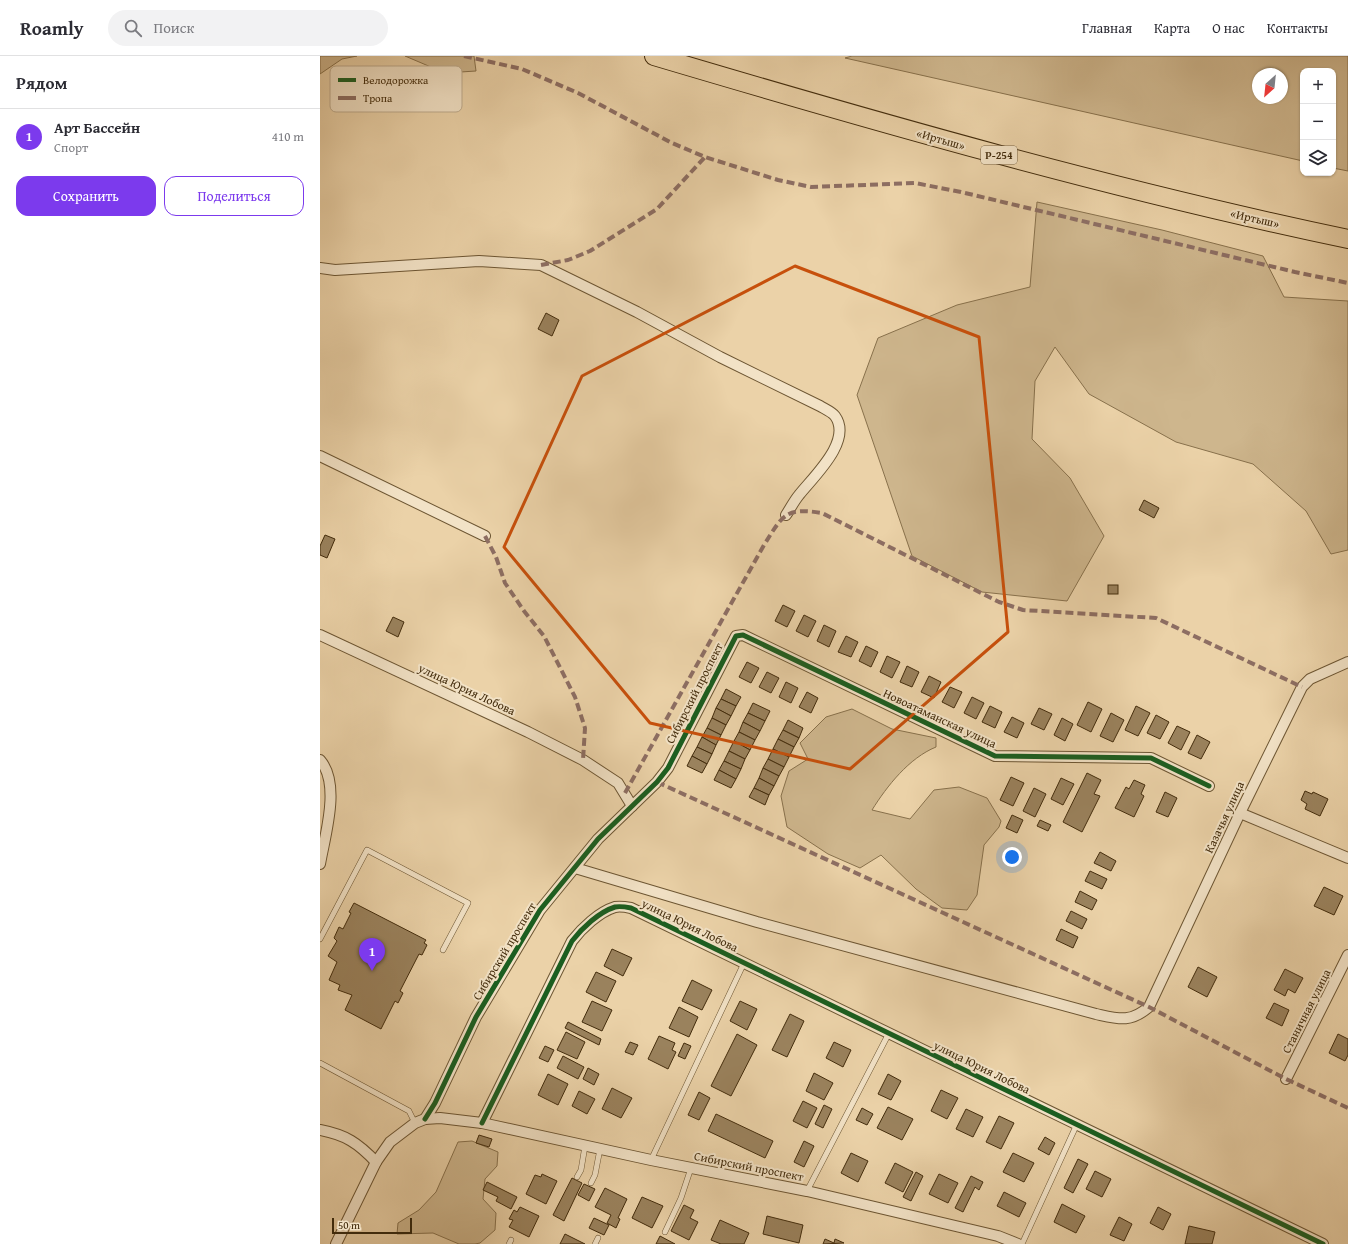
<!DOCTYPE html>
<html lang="ru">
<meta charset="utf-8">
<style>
:root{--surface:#fff;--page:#f2f2f3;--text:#2b2b33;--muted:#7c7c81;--line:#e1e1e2;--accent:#7c3aed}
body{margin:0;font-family:"Gentium Book Plus",serif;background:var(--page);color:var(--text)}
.controls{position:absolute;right:12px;top:12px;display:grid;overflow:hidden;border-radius:8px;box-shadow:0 1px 3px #0004}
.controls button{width:36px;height:36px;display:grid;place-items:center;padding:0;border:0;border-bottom:1px solid var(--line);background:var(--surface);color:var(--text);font:20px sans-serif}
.compass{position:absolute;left:932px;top:12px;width:36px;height:36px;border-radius:50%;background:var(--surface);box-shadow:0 1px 3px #0004;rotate:207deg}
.scale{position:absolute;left:12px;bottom:10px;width:80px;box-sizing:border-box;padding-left:4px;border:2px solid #432c0c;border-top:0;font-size:11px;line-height:14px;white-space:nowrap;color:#432c0c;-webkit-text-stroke:3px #f2e2c6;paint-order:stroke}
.you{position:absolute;left:692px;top:801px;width:14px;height:14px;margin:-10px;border:3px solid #fff;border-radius:50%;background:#1a73e8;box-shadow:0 0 0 6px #1a73e833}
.badge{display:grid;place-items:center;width:26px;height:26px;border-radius:50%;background:var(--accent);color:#fff;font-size:13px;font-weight:700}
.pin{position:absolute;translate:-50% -33px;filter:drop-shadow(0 1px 2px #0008)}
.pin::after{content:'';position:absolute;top:21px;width:14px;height:12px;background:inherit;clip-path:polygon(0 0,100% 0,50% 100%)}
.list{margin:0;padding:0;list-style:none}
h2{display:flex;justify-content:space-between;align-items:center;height:52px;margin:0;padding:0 16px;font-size:17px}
h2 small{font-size:13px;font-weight:400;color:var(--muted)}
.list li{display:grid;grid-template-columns:26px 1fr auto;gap:12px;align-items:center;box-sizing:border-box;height:56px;padding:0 16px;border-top:1px solid var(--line)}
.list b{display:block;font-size:15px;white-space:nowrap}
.list p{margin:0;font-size:13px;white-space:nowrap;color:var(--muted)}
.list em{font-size:13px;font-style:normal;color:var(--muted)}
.actions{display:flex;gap:8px;padding:12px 16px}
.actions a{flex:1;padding:9px 0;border:1px solid var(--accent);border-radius:12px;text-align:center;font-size:14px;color:var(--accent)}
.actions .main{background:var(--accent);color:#fff}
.icon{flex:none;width:22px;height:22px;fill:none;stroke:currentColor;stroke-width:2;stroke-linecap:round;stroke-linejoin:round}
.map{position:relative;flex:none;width:1028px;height:1188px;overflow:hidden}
header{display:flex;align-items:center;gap:24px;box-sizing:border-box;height:56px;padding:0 20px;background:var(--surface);border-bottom:1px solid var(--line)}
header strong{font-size:19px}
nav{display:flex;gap:22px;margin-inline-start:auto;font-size:14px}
.search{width:280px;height:36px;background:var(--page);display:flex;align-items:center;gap:10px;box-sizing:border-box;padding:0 14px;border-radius:22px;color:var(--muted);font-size:15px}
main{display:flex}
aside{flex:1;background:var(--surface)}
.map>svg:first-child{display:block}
.green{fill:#ceb68d;stroke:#88714c;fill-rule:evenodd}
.building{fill:#9a825d;stroke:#432c0c}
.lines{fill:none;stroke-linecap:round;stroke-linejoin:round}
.lane-casing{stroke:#6d5633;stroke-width:6}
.street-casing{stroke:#6d5633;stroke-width:12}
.highway-casing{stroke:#432c0c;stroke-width:20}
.lane{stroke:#f2e2c6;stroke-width:5}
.street{stroke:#f2e2c6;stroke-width:10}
.highway{stroke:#ebd2a8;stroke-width:18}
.quiet{stroke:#8d6e63;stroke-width:4;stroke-dasharray:8 4;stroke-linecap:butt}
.cycleway-casing{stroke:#f2e2c6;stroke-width:8}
.cycleway{stroke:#1b5e20;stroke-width:5}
.marked{fill:none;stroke:#c7500c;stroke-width:3;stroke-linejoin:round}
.labels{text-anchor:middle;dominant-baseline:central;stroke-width:4;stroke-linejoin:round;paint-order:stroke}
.shield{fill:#f2e2c6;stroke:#786344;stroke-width:1}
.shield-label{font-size:11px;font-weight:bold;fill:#432c0c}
.street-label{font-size:12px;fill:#432c0c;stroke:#f2e2c6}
.key{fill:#f2e2c6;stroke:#beab8e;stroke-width:1}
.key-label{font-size:11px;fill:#432c0c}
</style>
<header>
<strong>Roamly</strong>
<div class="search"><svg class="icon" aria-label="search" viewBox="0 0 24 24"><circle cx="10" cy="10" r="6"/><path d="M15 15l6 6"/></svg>Поиск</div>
<nav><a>Главная</a><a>Карта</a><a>О нас</a><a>Контакты</a></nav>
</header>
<main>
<aside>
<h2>Рядом<small></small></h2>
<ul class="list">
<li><span class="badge">1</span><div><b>Арт Бассейн</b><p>Спорт</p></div><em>410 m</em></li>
</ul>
<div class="actions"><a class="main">Сохранить</a><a>Поделиться</a></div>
</aside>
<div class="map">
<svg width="1028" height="1188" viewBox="0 0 1028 1188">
<rect width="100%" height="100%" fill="#ebd2a8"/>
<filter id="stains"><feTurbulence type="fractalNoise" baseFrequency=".005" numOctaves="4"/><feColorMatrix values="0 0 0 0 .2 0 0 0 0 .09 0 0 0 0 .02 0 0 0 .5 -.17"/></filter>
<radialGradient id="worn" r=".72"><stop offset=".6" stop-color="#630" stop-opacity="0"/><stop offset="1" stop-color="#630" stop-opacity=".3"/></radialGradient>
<g class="green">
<polygon points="0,0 37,0 22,3 0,18"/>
<polygon points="85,0 154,0 156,15 125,17"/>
<path d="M532 0H1028V115L1013 112V15H983V105L525 2ZM938 18H962V42H938Z"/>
<polygon points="717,146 842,174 943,200 964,241 1028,245 1028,494 1011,498 986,455 933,408 856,386 769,338 735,291 715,325 712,383 750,422 784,480 747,545 662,536 592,500 537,339 558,282 637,249 710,231"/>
<path d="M532 653 572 673 616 682V691C589 702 567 730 552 754L590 763 614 734 639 731 667 742 681 765 679 771 664 789 657 839 647 854 622 852 596 833 561 799 540 812 508 798 467 771 461 740 469 715 488 703 480 687 506 661Z"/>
<polygon points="152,1085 178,1096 177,1110 165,1123 163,1143 176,1157 175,1174 160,1187 155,1188 139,1188 113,1177 77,1178 78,1167 99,1154 116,1136 138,1086"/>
</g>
<g class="building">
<polygon points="226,257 239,264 232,280 218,273"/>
<polygon points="824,444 839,452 834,462 819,454"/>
<polygon points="5,479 15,483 7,502 0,499 0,490"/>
<rect x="788" y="529" width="10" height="9"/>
<polygon points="463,549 475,555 467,571 455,565"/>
<polygon points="484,559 496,565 488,581 476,575"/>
<polygon points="73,561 84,566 78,581 66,575"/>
<polygon points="504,569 516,575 509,591 497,585"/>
<polygon points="526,580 538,586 531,601 518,596"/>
<polygon points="546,590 558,596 551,611 539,605"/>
<polygon points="567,600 580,606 572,622 560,616"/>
<polygon points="427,606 439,612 431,627 419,621"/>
<polygon points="587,610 599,616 592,631 580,626"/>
<polygon points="447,616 459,622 451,637 439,631"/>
<polygon points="609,620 621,626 614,642 601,636"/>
<polygon points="466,626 478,632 471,647 459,641"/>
<polygon points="630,631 642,636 634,652 622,646"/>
<polygon points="406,633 421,641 416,650 401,643"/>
<polygon points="487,636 498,642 491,657 479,651"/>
<polygon points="652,641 664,647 656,663 644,657"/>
<polygon points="401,643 416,650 411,660 396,652"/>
<polygon points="768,646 782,653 771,676 757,669"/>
<polygon points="433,647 450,655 445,665 428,657"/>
<polygon points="670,650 682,656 675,672 662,666"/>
<polygon points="816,650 830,657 818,680 805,674"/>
<polygon points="396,652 411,660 406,669 392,662"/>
<polygon points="719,652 732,658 724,674 711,668"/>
<polygon points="428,657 445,665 440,675 423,666"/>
<polygon points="791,657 804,664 793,686 780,680"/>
<polygon points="836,659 849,666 840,683 827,677"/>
<polygon points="692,661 704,667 697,682 684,676"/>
<polygon points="392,662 406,669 401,679 387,672"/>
<polygon points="742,662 753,668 745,685 734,679"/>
<polygon points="468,664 483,672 479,682 463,674"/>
<polygon points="423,666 440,675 435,684 419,676"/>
<polygon points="857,670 870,676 861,694 848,687"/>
<polygon points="387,672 401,679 396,689 382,681"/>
<polygon points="463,674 479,682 474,691 458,683"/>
<polygon points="419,676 435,684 430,694 414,685"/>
<polygon points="877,679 890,686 881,703 868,697"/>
<polygon points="382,681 396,689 392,698 377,691"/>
<polygon points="458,683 474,691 469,701 453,693"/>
<polygon points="414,685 430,694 425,703 409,695"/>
<polygon points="377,691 392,698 387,708 372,700"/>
<polygon points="453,693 469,701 464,711 448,703"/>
<polygon points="409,695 425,703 421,713 404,705"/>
<polygon points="372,700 387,708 382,717 367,710"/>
<polygon points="448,703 464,711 459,720 443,712"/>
<polygon points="404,705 421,713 416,723 399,714"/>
<polygon points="443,712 459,720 454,730 439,722"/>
<polygon points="399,714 416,723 411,732 394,724"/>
<polygon points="767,717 781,724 774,738 780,740 762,776 743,766"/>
<polygon points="691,721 704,727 693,750 680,744"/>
<polygon points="439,722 454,730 449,739 434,732"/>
<polygon points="741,722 754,728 743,749 731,743"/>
<polygon points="814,724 825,729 821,738 824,740 814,761 795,752 806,731 809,733"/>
<polygon points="434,732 449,739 445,749 429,741"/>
<polygon points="714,732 726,738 715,761 703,755"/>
<polygon points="985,735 992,738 993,736 1008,743 1000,760 985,753 987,748 981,744"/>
<polygon points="845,736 857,742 848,761 836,756"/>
<polygon points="692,759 703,764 697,777 686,772"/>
<polygon points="720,764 731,769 728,775 717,770"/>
<polygon points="780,796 796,805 791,815 774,807"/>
<polygon points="770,815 787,823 782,833 765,825"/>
<polygon points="1004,831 1023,840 1014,859 994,850"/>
<polygon points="760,835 777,844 772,854 755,846"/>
<polygon points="34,847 106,884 104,887 107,889 102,899 99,898 80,935 83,937 78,947 75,945 61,973 25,954 32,939 18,934 20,929 9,924 17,906 8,900 17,885 14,882 19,871 23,873 31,857 29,856"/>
<polygon points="751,855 767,863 762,873 746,865"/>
<polygon points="741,873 758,881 753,892 736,884"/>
<polygon points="292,893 312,902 303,920 284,910"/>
<polygon points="878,911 897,921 887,941 868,931"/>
<polygon points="965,913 983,922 975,937 968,933 965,940 954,934"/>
<polygon points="276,916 296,925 286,946 266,936"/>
<polygon points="372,924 392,934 382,954 362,945"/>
<polygon points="272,945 292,954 282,975 262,966"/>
<polygon points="420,945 437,953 427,974 410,965"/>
<polygon points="954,947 969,954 962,970 946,962"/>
<polygon points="359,951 378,961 369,981 349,972"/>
<polygon points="470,958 484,965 467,1001 452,994"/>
<polygon points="248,966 281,983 279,989 245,972"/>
<polygon points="246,976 265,986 257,1003 237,994"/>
<polygon points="417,978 437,989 411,1040 391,1030"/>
<polygon points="1018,978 1028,983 1028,999 1025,1005 1009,997"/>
<polygon points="339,980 355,987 352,994 356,996 348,1013 328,1003"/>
<polygon points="310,986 318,989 313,999 305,996"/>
<polygon points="514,986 531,994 523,1011 506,1002"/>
<polygon points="364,987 371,990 365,1003 358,1000"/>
<polygon points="225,990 234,994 228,1006 219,1002"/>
<polygon points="243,1000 264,1011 258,1023 237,1012"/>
<polygon points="268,1012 279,1018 274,1029 263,1023"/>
<polygon points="494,1017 513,1027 504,1044 486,1035"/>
<polygon points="228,1018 248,1028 238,1049 218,1039"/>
<polygon points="568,1018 581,1025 571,1044 558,1038"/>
<polygon points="292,1032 312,1042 301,1062 282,1053"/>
<polygon points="621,1034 638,1042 627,1063 611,1055"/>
<polygon points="259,1035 275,1043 267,1058 252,1050"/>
<polygon points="379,1036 390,1042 379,1064 368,1059"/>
<polygon points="483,1045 497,1052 487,1072 473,1065"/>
<polygon points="504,1049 512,1053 503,1072 495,1068"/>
<polygon points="568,1051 593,1063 582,1084 557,1072"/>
<polygon points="542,1052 553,1058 547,1069 536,1064"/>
<polygon points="646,1053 663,1061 653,1081 636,1073"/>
<polygon points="396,1058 453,1085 445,1102 388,1075"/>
<polygon points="679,1060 694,1067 681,1093 666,1086"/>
<polygon points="159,1079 172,1083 169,1091 156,1087"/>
<polygon points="725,1081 735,1087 729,1099 718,1093"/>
<polygon points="484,1085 494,1090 484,1111 474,1106"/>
<polygon points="531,1097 548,1105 538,1126 521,1117"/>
<polygon points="693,1097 714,1107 704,1126 683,1116"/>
<polygon points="758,1103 768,1108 753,1137 744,1132"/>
<polygon points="575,1107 593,1116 583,1136 565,1127"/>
<polygon points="775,1115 791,1123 782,1141 766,1133"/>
<polygon points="596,1116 603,1120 591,1145 583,1141"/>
<polygon points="222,1118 237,1125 226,1148 206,1138 215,1119 221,1121"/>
<polygon points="619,1118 638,1127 628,1147 609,1138"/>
<polygon points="651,1120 663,1126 659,1134 655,1131 643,1156 635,1152"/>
<polygon points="252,1122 262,1127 244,1165 233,1159"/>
<polygon points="167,1126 197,1141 191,1153 176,1145 178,1141 163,1134"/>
<polygon points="264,1128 275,1133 269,1145 258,1139"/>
<polygon points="285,1132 307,1143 298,1162 300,1163 296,1172 287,1167 291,1159 275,1151"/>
<polygon points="684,1136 706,1147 699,1161 677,1150"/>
<polygon points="322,1141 343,1150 332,1172 312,1162"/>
<polygon points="742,1148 765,1160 756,1177 734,1166"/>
<polygon points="364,1149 374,1154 370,1162 378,1166 369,1184 351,1175"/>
<polygon points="200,1151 219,1160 209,1181 189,1171 193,1164 189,1163 194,1154 197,1156"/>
<polygon points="838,1151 851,1158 843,1174 830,1167"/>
<polygon points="447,1160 483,1169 479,1187 443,1178"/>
<polygon points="799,1161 812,1168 804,1185 790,1179"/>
<polygon points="274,1162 289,1169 284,1179 269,1172"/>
<polygon points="400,1164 429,1177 424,1188 401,1188 391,1184"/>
<polygon points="869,1170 895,1176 892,1188 865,1188"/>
<polygon points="245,1178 265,1188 240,1188"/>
<polygon points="340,1180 355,1188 336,1188"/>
<polygon points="505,1183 514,1187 515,1183 524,1187 503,1188"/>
</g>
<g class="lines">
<defs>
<g id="lane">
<polyline points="0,883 47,794 148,847 123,894"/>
<polyline points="0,1007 89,1055 95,1067"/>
<polyline points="331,1104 424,907"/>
<polyline points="257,1121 261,1114 265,1090"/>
<polyline points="271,1127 275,1119 280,1093"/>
<polyline points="487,1135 569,977"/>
<polyline points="345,1176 361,1142 371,1112"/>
<polyline points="189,1188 191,1184"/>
<polyline points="275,1188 278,1182"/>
<polyline points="702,1188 757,1068"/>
</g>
<g id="street">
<path d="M0 212 15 214 159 205 221 209 317 256 400 301 500 350C505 353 512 356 515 360 533 385 493 421 479 439 474 445 470 453 466 459"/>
<polyline points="0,400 165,480"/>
<polyline points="0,579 208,676 263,704 298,727 312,750"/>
<path d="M0 704C21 728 5 779 0 808"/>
<polyline points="920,757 1028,802"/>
<path d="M255 812 437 866 776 958C799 963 810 967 829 951L920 757 982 631 990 623 1028 606"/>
<polyline points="966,1023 1028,899"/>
<polyline points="105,1063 115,1047 156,961 220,854 278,783 337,726 348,712 416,580 423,579 675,700 831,702 889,730"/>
<path d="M162 1067 252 885C262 872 279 856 295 851 300 850 306 851 311 852L1003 1188"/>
<path d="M0 1074C26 1079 38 1087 56 1106"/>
<polyline points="16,1188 56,1106 70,1086 95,1067 105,1063 120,1062 162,1067 331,1104 487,1135 678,1180 698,1188"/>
</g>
<path id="highway" d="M334 0C563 68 794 134 1028 183"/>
</defs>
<use href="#lane" class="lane-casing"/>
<use href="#street" class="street-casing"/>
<use href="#highway" class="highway-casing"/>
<use href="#lane" class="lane"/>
<use href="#street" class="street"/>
<use href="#highway" class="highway"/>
<g class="quiet">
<polyline points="144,0 202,13 258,37 352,87 385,101 458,124 491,131 595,127 641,136 975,216 1028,227"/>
<polyline points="221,209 248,204 270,195 337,153 385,101"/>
<polyline points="165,480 176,501 185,527 204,555 224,580 255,641 265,672 263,704"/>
<polyline points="337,726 829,951 966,1023 1028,1052"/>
<path d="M305 737 444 489C463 459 465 451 502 457L679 546 703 554 836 562 982 631"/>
</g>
<defs>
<g id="cycleway">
<polyline points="105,1063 115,1047 156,961 220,854 278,783 337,726 348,712 416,580 423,579 675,700 831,702 889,730"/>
<path d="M162 1067 252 885C262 872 279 856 295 851 300 850 306 851 311 852L1003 1188"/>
</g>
</defs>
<use href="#cycleway" class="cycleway-casing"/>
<use href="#cycleway" class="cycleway"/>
</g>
<path class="marked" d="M475 210 659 281 688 576 530 713 330 667 184 491 262 320Z"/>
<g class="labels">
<rect class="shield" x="661" y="90" width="36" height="18" rx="3"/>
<g class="shield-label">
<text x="679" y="99">Р-254</text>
</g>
<g class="street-label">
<text transform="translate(621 83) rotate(16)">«Иртыш»</text>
<text transform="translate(935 162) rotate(13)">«Иртыш»</text>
<text transform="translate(147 633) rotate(25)">улица Юрия Лобова</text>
<text transform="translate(374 637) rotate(-63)">Сибирский проспект</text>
<text transform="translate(620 662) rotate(25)">Новоатаманская улица</text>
<text transform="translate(904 761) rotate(-65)">Казачья улица</text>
<text transform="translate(370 869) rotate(26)">улица Юрия Лобова</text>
<text transform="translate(184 895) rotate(-59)">Сибирский проспект</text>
<text transform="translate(986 955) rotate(-63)">Станичная улица</text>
<text transform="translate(662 1011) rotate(26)">улица Юрия Лобова</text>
<text transform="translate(429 1110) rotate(11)">Сибирский проспект</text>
</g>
</g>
<rect x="10" y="10" width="132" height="46" rx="6" class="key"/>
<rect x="18" y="22" width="18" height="4" fill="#1b5e20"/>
<rect x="18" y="40" width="18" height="4" fill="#8d6e63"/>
<g class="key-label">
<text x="43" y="28">Велодорожка</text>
<text x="43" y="46">Тропа</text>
</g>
<rect width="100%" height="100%" filter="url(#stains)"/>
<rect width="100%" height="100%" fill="url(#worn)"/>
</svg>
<div class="controls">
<button>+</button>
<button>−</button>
<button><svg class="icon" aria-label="layers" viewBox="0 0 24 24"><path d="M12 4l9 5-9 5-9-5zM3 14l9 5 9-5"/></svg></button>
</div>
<svg class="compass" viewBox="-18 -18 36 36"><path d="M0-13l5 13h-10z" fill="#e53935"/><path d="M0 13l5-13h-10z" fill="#7c7c81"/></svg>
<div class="scale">50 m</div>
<div class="you"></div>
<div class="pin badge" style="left:52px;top:915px">1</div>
</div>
</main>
